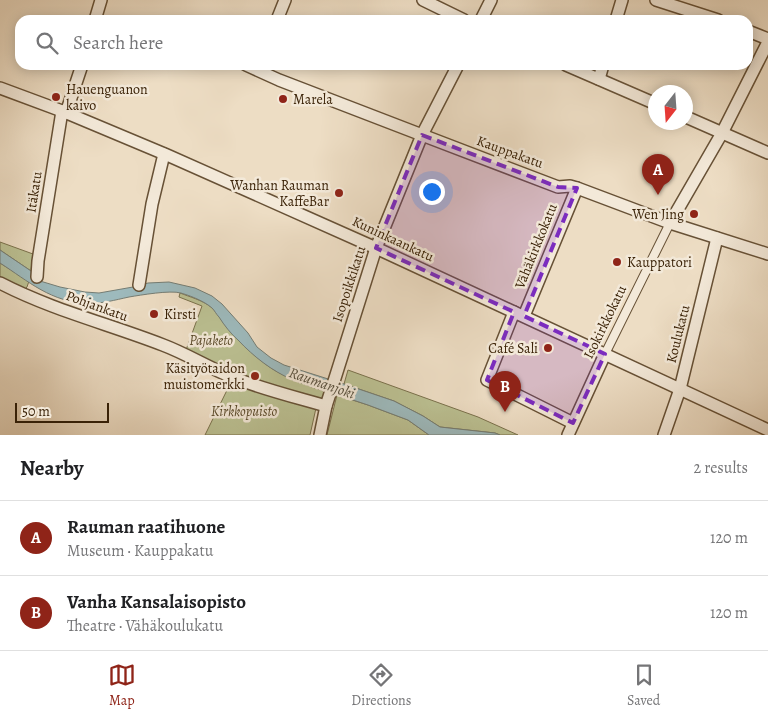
<!DOCTYPE html>
<meta charset="utf-8">
<style>
:root{--surface:#fff;--page:#f2f2f2;--text:#202124;--muted:#757577;--line:#e0e0e0;--accent:#8f2418}
body{margin:0;font-family:Alegreya,serif;background:var(--page);color:var(--text)}
.compass{position:absolute;left:648px;top:85px;width:45px;height:45px;border-radius:50%;background:var(--surface);box-shadow:0 2px 12px #0003;rotate:197deg}
.scale{position:absolute;left:15px;bottom:12px;width:94px;box-sizing:border-box;padding-left:5px;border:2px solid #3a2207;border-top:0;font-size:14px;line-height:18px;white-space:nowrap;color:#3a2207;-webkit-text-stroke:4px #f3e9d9;paint-order:stroke}
.you{position:absolute;left:431px;top:191px;width:18px;height:18px;margin:-12px;border:4px solid #fff;border-radius:50%;background:#1a73e8;box-shadow:0 0 0 8px #1a73e833}
.badge{display:grid;place-items:center;width:32px;height:32px;border-radius:50%;background:var(--accent);color:#fff;font-size:16px;font-weight:700}
.pin{position:absolute;translate:-50% -41px;filter:drop-shadow(0 1px 2px #0008)}
.pin::after{content:'';position:absolute;top:26px;width:18px;height:15px;background:inherit;clip-path:polygon(0 0,100% 0,50% 100%)}
.list{margin:0;padding:0;list-style:none}
h2{display:flex;justify-content:space-between;align-items:center;height:65px;margin:0;padding:0 20px;font-size:21px}
h2 small{font-size:16px;font-weight:400;color:var(--muted)}
.list li{display:grid;grid-template-columns:32px 1fr auto;gap:15px;align-items:center;box-sizing:border-box;height:75px;padding:0 20px;border-top:1px solid var(--line)}
.list b{display:block;font-size:19px;white-space:nowrap}
.list p{margin:0;font-size:16px;white-space:nowrap;color:var(--muted)}
.list em{font-size:16px;font-style:normal;color:var(--muted)}
.icon{flex:none;width:28px;height:28px;fill:none;stroke:currentColor;stroke-width:2;stroke-linecap:round;stroke-linejoin:round}
.map{position:relative;flex:none;width:768px;height:435px;overflow:hidden}
.search{position:absolute;background:var(--surface);box-shadow:0 2px 12px #0003;left:15px;right:15px;top:15px;height:55px;display:flex;align-items:center;gap:12px;box-sizing:border-box;padding:0 18px;border-radius:15px;color:var(--muted);font-size:19px}
.sheet{height:215px;background:var(--surface)}
nav{display:flex;justify-content:space-around;align-items:center;box-sizing:border-box;height:70px;border-top:1px solid var(--line);background:var(--surface);font-size:14px;color:var(--muted)}
nav a{display:grid;justify-items:center;gap:2px}
nav .on{color:var(--accent)}
.map>svg:first-child{display:block}
.green{fill:#bbc092;stroke:#7a714c}
.water{fill:#9dbabd;stroke:#757d74}
.lines{fill:none;stroke-linecap:round;stroke-linejoin:round}
.pedestrian-casing{stroke:#675136;stroke-width:10}
.minor-casing{stroke:#675136;stroke-width:14}
.pedestrian{stroke:#f3e9d9;stroke-width:8}
.minor{stroke:#f3e9d9;stroke-width:11}
.marked{fill:#7b2cbf;fill-opacity:0.2;stroke:#7b2cbf;stroke-width:4;stroke-dasharray:10 6;stroke-linejoin:round}
.poi-dot{fill:#8f2418;stroke:#f3e9d9;stroke-width:2}
.labels{text-anchor:middle;dominant-baseline:central;stroke-width:5;stroke-linejoin:round;paint-order:stroke}
.poi-label{font-size:14px;fill:#3a2207;stroke:#f3e9d9;text-anchor:start}
.street-label{font-size:14px;fill:#3a2207;stroke:#f3e9d9}
.park-label{font-size:14px;font-style:italic;fill:#5a4a2a;stroke:#f3e9d9}
.water-label{font-size:15px;font-style:italic;fill:#58503e;stroke:#f3e9d9}
</style>
<div class="map">
<svg width="768" height="435" viewBox="0 0 768 435">
<rect width="100%" height="100%" fill="#edddc4"/>
<filter id="stains"><feTurbulence type="fractalNoise" baseFrequency=".004" numOctaves="4"/><feColorMatrix values="0 0 0 0 .2 0 0 0 0 .09 0 0 0 0 .02 0 0 0 .5 -.17"/></filter>
<radialGradient id="worn" r=".72"><stop offset=".6" stop-color="#630" stop-opacity="0"/><stop offset="1" stop-color="#630" stop-opacity=".3"/></radialGradient>
<g class="green">
<polygon points="0,242 33,254 31,271 0,250"/>
<polygon points="0,263 29,281 27,287 24,290 0,277"/>
<path d="M180 293C190 297 202 300 211 307 217 312 221 320 225 325 235 337 246 348 258 358 278 376 302 383 326 392L323 402 253 380 224 369 186 350 202 306 179 297Z"/>
<polygon points="348,370 478,417 518,435 500,435 495,433 440,427 423,416 394,401 344,384"/>
<polygon points="231,382 316,408 310,435 205,435"/>
<polygon points="337,395 368,405 408,420 429,435 327,435"/>
</g>
<path class="water" d="M0 250 31 271 40 281 60 287 85 292 99 293 133 287 148 283 169 282 195 288 212 296 222 304 248 333 257 347 271 358 284 365 344 384 394 401 423 416 440 427 495 433 500 435H429L408 420 368 405 293 380C272 371 254 357 238 340 231 334 224 325 219 317 216 314 215 311 212 308 204 301 191 296 181 293 170 290 141 295 129 297 115 300 101 304 88 303 52 303 28 281 0 263Z"/>
<g class="lines">
<defs>
<polyline id="pedestrian" points="605,354 670,223"/>
<g id="minor">
<polyline points="423,0 464,20"/>
<polyline points="656,0 718,20"/>
<polyline points="95,20 101,0"/>
<polyline points="277,20 285,0"/>
<polyline points="481,20 491,0"/>
<polyline points="616,20 622,0"/>
<polyline points="748,31 768,39"/>
<polyline points="246,65 279,80 422,135 558,187 570,186 577,188 670,223 768,254"/>
<polyline points="566,65 656,104"/>
<polyline points="599,79 603,65"/>
<polyline points="0,88 62,111 167,155 376,248 768,430"/>
<polyline points="66,113 82,65"/>
<polyline points="686,117 768,153"/>
<polyline points="670,223 722,133 768,42"/>
<polyline points="37,277 38,261 62,111"/>
<path d="M0 283C52 310 109 324 163 345 187 354 209 368 232 377 262 389 295 397 326 406"/>
<polyline points="139,285 152,204 164,154"/>
<polyline points="514,312 487,380 573,423"/>
<polyline points="524,316 577,188"/>
<polyline points="320,435 326,406 336,375 376,248 422,135 458,65"/>
<polyline points="568,435 605,354"/>
<polyline points="664,435 680,389 717,238"/>
</g>
</defs>
<use href="#pedestrian" class="pedestrian-casing"/>
<use href="#minor" class="minor-casing"/>
<use href="#pedestrian" class="pedestrian"/>
<use href="#minor" class="minor"/>
</g>
<path class="marked" d="M422 135 558 187 577 188 524 316 605 354 573 423 487 380 514 312 376 248Z"/>
<g class="poi-dot">
<circle cx="56" cy="97" r="5"/>
<circle cx="283" cy="99" r="5"/>
<circle cx="339" cy="193" r="5"/>
<circle cx="694" cy="214" r="5"/>
<circle cx="617" cy="262" r="5"/>
<circle cx="154" cy="314" r="5"/>
<circle cx="548" cy="348" r="5"/>
<circle cx="255" cy="376" r="5"/>
</g>
<g class="labels">
<g class="poi-label">
<text x="66" y="89">Hauenguanon<tspan x="66" dy="16">kaivo</tspan></text>
<text x="293" y="99">Marela</text>
<text x="329" y="185" text-anchor="end">Wanhan Rauman<tspan x="329" dy="16">KaffeBar</tspan></text>
<text x="684" y="214" text-anchor="end">Wen Jing</text>
<text x="627" y="262">Kauppatori</text>
<text x="164" y="314">Kirsti</text>
<text x="538" y="348" text-anchor="end">Café Sali</text>
<text x="245" y="368" text-anchor="end">Käsityötaidon<tspan x="245" dy="16">muistomerkki</tspan></text>
</g>
<g class="street-label">
<text transform="translate(510 152) rotate(20)">Kauppakatu</text>
<text transform="translate(34 192) rotate(-81)">Itäkatu</text>
<text transform="translate(393 239) rotate(25)">Kuninkaankatu</text>
<text transform="translate(536 246) rotate(-68)">Vähäkirkkokatu</text>
<text transform="translate(349 284) rotate(-72)">Isopoikkikatu</text>
<text transform="translate(97 306) rotate(20)">Pohjankatu</text>
<text transform="translate(605 322) rotate(-64)">Isokirkkokatu</text>
<text transform="translate(678 334) rotate(-76)">Koulukatu</text>
</g>
<g class="park-label">
<text x="211" y="340">Pajaketo</text>
<text x="244" y="411">Kirkkopuisto</text>
</g>
<g class="water-label">
<text transform="translate(322 383) rotate(19)">Raumanjoki</text>
</g>
</g>
<rect width="100%" height="100%" filter="url(#stains)"/>
<rect width="100%" height="100%" fill="url(#worn)"/>
</svg>
<svg class="compass" viewBox="-18 -18 36 36"><path d="M0-13l5 13h-10z" fill="#e53935"/><path d="M0 13l5-13h-10z" fill="#757577"/></svg>
<div class="scale">50 m</div>
<div class="you"></div>
<div class="pin badge" style="left:658px;top:195px">A</div>
<div class="pin badge" style="left:505px;top:412px">B</div>
<div class="search"><svg class="icon" aria-label="search" viewBox="0 0 24 24"><circle cx="10" cy="10" r="6"/><path d="M15 15l6 6"/></svg>Search here</div>
</div>
<section class="sheet">
<h2>Nearby<small>2 results</small></h2>
<ul class="list">
<li><span class="badge">A</span><div><b>Rauman raatihuone</b><p>Museum · Kauppakatu</p></div><em>120 m</em></li>
<li><span class="badge">B</span><div><b>Vanha Kansalaisopisto</b><p>Theatre · Vähäkoulukatu</p></div><em>120 m</em></li>
</ul>
</section>
<nav>
<a class="on"><svg class="icon" aria-label="map" viewBox="0 0 24 24"><path d="M3 6l6-2 6 2 6-2v14l-6 2-6-2-6 2zM9 4v14M15 6v14"/></svg>Map</a>
<a><svg class="icon" aria-label="directions" viewBox="0 0 24 24"><path d="M12 3l9 9-9 9-9-9zM9 14v-3h6M13 9l2 2-2 2"/></svg>Directions</a>
<a><svg class="icon" aria-label="saved" viewBox="0 0 24 24"><path d="M7 4h10v16l-5-4-5 4z"/></svg>Saved</a>
</nav>
